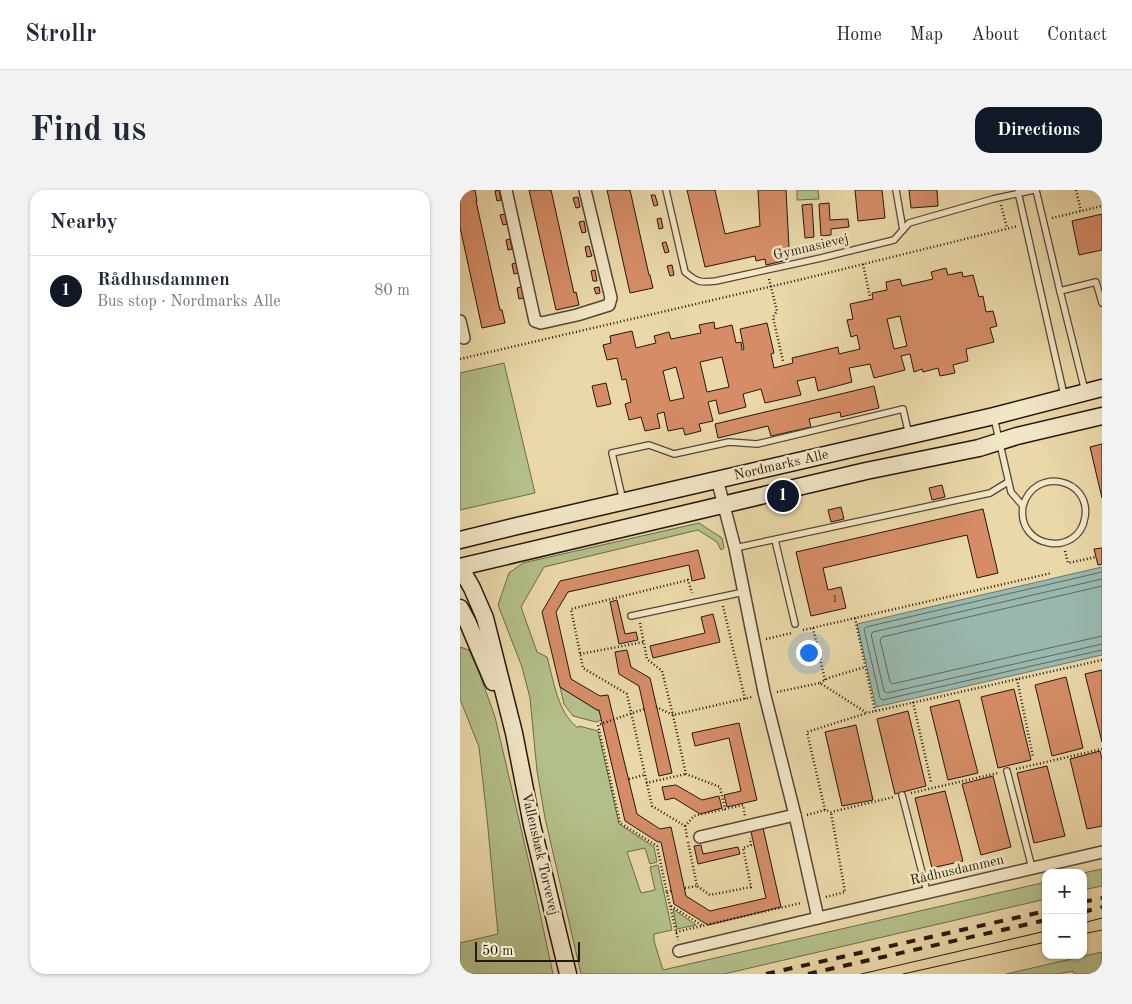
<!DOCTYPE html>
<meta charset="utf-8">
<style>
:root{--surface:#fff;--page:#f2f2f3;--text:#1f2937;--muted:#747a83;--line:#e0e1e3;--accent:#111827}
body{margin:0;font-family:"Old Standard TT",serif;background:var(--page);color:var(--text)}
.controls{position:absolute;right:15px;bottom:15px;display:grid;overflow:hidden;border-radius:10px;box-shadow:0 1px 4px #0004}
.controls button{width:45px;height:45px;display:grid;place-items:center;padding:0;border:0;border-bottom:1px solid var(--line);background:var(--surface);color:var(--text);font:25px sans-serif}
.scale{position:absolute;left:15px;bottom:12px;width:105px;box-sizing:border-box;padding-left:5px;border:2px solid #261610;border-top:0;font-size:14px;line-height:18px;white-space:nowrap;color:#261610;-webkit-text-stroke:4px #f1e6c6;paint-order:stroke}
.you{position:absolute;left:348px;top:462px;width:18px;height:18px;margin:-12px;border:4px solid #fff;border-radius:50%;background:#1a73e8;box-shadow:0 0 0 8px #1a73e833}
.badge{display:grid;place-items:center;width:32px;height:32px;border-radius:50%;background:var(--accent);color:#fff;font-size:16px;font-weight:700}
.pin{position:absolute;translate:-50% -50%;border:2px solid #fff;box-shadow:0 1px 5px #0006}
.list{margin:0;padding:0;list-style:none}
h2{display:flex;justify-content:space-between;align-items:center;height:65px;margin:0;padding:0 20px;font-size:21px}
h2 small{font-size:16px;font-weight:400;color:var(--muted)}
.list li{display:grid;grid-template-columns:32px 1fr auto;gap:15px;align-items:center;box-sizing:border-box;height:70px;padding:0 20px;border-top:1px solid var(--line)}
.list b{display:block;font-size:19px;white-space:nowrap}
.list p{margin:0;font-size:16px;white-space:nowrap;color:var(--muted)}
.list em{font-size:16px;font-style:normal;color:var(--muted)}
.map{position:relative;flex:none;width:642px;height:784px;overflow:hidden;border-radius:15px}
header{display:flex;align-items:center;gap:30px;box-sizing:border-box;height:70px;padding:0 25px;background:var(--surface);border-bottom:1px solid var(--line)}
header strong{font-size:24px}
nav{display:flex;gap:28px;margin-inline-start:auto;font-size:18px}
.intro{display:flex;align-items:center;justify-content:space-between;box-sizing:border-box;height:120px;padding:0 30px}
h1{margin:0;font-size:35px}
.button{padding:12px 22px;border-radius:15px;background:var(--accent);color:#fff;font-size:18px;font-weight:700}
main{display:flex;gap:30px;padding:0 30px}
aside{flex:1;background:var(--surface);border-radius:15px;box-shadow:0 1px 4px #0004}
.map>svg:first-child{display:block}
.green{fill:#b3bf8a;stroke:#6c6a4d}
.water{fill:#99b9af;stroke:#6b786f}
.lines{fill:none;stroke-linecap:round;stroke-linejoin:round}
.shore{stroke:#606860;stroke-width:1}
.building{fill:#d68d67;stroke:#261610;fill-rule:evenodd}
.lane-casing{stroke:#574636;stroke-width:8}
.street-casing{stroke:#574636;stroke-width:14}
.secondary-casing{stroke:#261610;stroke-width:19}
.path{stroke:#261610;stroke-width:2.5;stroke-dasharray:1 2.5;stroke-linecap:butt}
.lane{stroke:#f1e6c6;stroke-width:5.5}
.street{stroke:#f1e6c6;stroke-width:11}
.secondary{stroke:#f1e6c6;stroke-width:16}
.tram{stroke:#261610;stroke-width:1}
.rail{stroke:#261610;stroke-width:4;stroke-dasharray:9 9;stroke-linecap:butt}
.labels{text-anchor:middle;dominant-baseline:central;stroke-width:5;stroke-linejoin:round;paint-order:stroke}
.number-label{font-size:11px;fill:#523426}
.street-label{font-size:14px;fill:#261610;stroke:#f1e6c6}
</style>
<header>
<strong>Strollr</strong>
<nav><a>Home</a><a>Map</a><a>About</a><a>Contact</a></nav>
</header>
<div class="intro"><h1>Find us</h1><a class="button">Directions</a></div>
<main>
<aside>
<h2>Nearby<small></small></h2>
<ul class="list">
<li><span class="badge">1</span><div><b>Rådhusdammen</b><p>Bus stop · Nordmarks Alle</p></div><em>80 m</em></li>
</ul>
</aside>
<div class="map">
<svg width="642" height="784" viewBox="0 0 642 784">
<rect width="100%" height="100%" fill="#ead8a8"/>
<filter id="stains"><feTurbulence type="fractalNoise" baseFrequency=".004" numOctaves="4"/><feColorMatrix values="0 0 0 0 .2 0 0 0 0 .09 0 0 0 0 .02 0 0 0 .5 -.17"/></filter>
<radialGradient id="worn" r=".72"><stop offset=".6" stop-color="#630" stop-opacity="0"/><stop offset="1" stop-color="#630" stop-opacity=".3"/></radialGradient>
<g class="green">
<polygon points="337,0 358,0 359,9 337,10"/>
<polygon points="44,173 75,303 0,320 0,183"/>
<path d="M239 333 262 348 264 358 261 360 257 352 238 340 84 377 61 417 77 462 87 467C94 491 97 522 118 538L119 536 138 541 159 634 194 657 197 672 190 674 185 658 167 662 181 703 195 700 190 677 198 675 212 740 194 744V751L203 780 586 692V709L264 784H121L85 628 77 581 70 508 62 477 38 415 49 383 63 373Z"/>
<polygon points="0,457 9,460 20,485 35,527 70,677 93,784 0,784 0,753 38,744 27,628 19,557 0,509"/>
<polygon points="100,497 137,520 139,520 142,530 136,532 113,526 104,514"/>
<polygon points="642,679 642,696 623,700 623,683"/>
<polygon points="213,719 236,735 217,739"/>
<polygon points="642,762 642,784 614,784 613,781 597,784 546,784"/>
</g>
<polygon class="water" points="642,377 642,465 416,517 397,434"/>
<g class="lines">
<g class="shore">
<polyline points="642,382 406,437 404,439 420,508 422,510 642,460"/>
<polyline points="642,389 413,442 411,444 424,501 427,503 642,454"/>
<polyline points="642,396 422,447 420,450 430,492 432,494 642,446"/>
</g>
</g>
<g class="building">
<polygon points="0,0 15,0 17,11 16,11 40,120 42,120 45,133 22,138 0,37"/>
<polygon points="39,0 41,10 37,11 35,1"/>
<polygon points="69,0 91,0 114,103 116,102 119,115 96,120"/>
<polygon points="147,0 170,0 189,85 190,85 193,98 170,103"/>
<polygon points="227,0 255,0 265,44 300,36 298,0 326,0 329,58 321,60 323,71 306,75 305,69 296,71 295,66 245,77"/>
<polygon points="395,0 422,0 425,28 398,31"/>
<polygon points="449,0 477,0 478,16 451,18"/>
<polygon points="191,5 195,5 198,15 194,16"/>
<polygon points="118,7 120,17 116,18 113,8"/>
<polygon points="369,13 370,30 388,29 389,37 371,39 371,45 361,46 359,14"/>
<polygon points="352,14 354,47 345,48 342,15"/>
<polygon points="45,24 47,34 43,35 40,25"/>
<polygon points="642,24 642,60 619,65 612,31"/>
<polygon points="201,28 203,38 199,39 197,29"/>
<polygon points="124,31 126,42 122,43 119,32"/>
<polygon points="50,49 52,59 48,60 46,50"/>
<polygon points="206,52 209,62 205,63 202,53"/>
<polygon points="129,56 132,66 127,67 125,57"/>
<polygon points="56,73 58,83 54,84 52,74"/>
<polygon points="212,75 214,85 210,86 207,76"/>
<path d="M486 78 488 85 502 82 503 87 513 85 519 107 523 106 526 122 533 121 537 136 530 138 534 152 506 159 508 171 493 175 495 183 480 186 478 178 463 182 462 179 454 182 450 164 441 166 445 180 414 188 410 174 389 178 392 192 358 201 355 187 337 191 341 205 305 213 301 199 283 204 286 217 259 224 256 210 248 212 253 231 239 234 241 241 225 245 223 238 208 241 204 222 197 224 200 238 185 241 181 227 169 230 165 214 171 212 166 189 162 190 157 168 147 170 143 155 151 153 150 146 172 141 176 158 196 153 194 146 209 142 211 149 241 143 239 135 254 132 255 139 272 135 276 153 281 152 282 160 284 159 280 139 307 133 314 163 311 164 314 178 333 173 332 168 378 157 379 164 400 159 397 145 391 147 387 130 393 129 390 114 413 109 412 103 427 100 426 92 440 89 442 96 473 89 471 82ZM440 126 447 156 434 159 427 129ZM262 167 269 197 247 202 240 172ZM216 177 224 208 210 211 203 181Z"/>
<polygon points="135,80 137,91 133,91 131,81"/>
<polygon points="61,97 64,108 59,109 57,98"/>
<polygon points="139,97 140,103 136,104 134,98"/>
<polygon points="146,193 151,214 137,217 132,196"/>
<polygon points="414,196 419,218 381,227 380,222 349,229 351,237 311,246 308,236 258,248 255,234"/>
<polygon points="642,254 642,308 630,257"/>
<polygon points="482,295 485,307 472,310 469,298"/>
<polygon points="381,317 384,329 371,332 368,320"/>
<polygon points="523,319 538,383 517,388 507,345 363,378 368,400 381,397 386,418 351,426 336,362"/>
<polygon points="642,358 642,374 638,375 634,359"/>
<polygon points="238,360 245,388 232,391 229,375 108,402 96,422 111,489 140,506 148,505 177,624 200,639 211,637 226,706 250,721 306,708 291,642 303,638 321,717 248,735 214,714 201,652 198,652 165,631 139,520 137,520 100,497 82,422 100,391"/>
<polygon points="157,410 165,444 176,442 178,450 159,454 150,412"/>
<polygon points="253,424 260,452 193,468 190,456 245,443 241,427"/>
<polygon points="167,460 171,477 190,488 212,583 199,586 179,496 159,484 155,462"/>
<polygon points="642,480 642,552 625,484"/>
<polygon points="606,487 623,558 592,566 575,495"/>
<polygon points="554,499 571,570 538,578 521,507"/>
<polygon points="499,510 518,583 488,590 470,517"/>
<polygon points="448,521 466,596 435,604 417,529"/>
<polygon points="279,533 297,610 267,617 264,605 281,601 269,548 235,556 232,543"/>
<polygon points="396,535 413,610 382,616 365,542"/>
<polygon points="640,561 642,569 642,636 627,639 610,569"/>
<polygon points="587,576 605,646 574,653 557,583"/>
<polygon points="533,586 551,657 521,665 502,594"/>
<polygon points="216,595 242,610 259,606 262,618 240,624 214,608 205,610 202,597"/>
<polygon points="485,601 503,671 472,678 455,608"/>
<polygon points="241,655 243,664 278,657 280,664 238,674 234,656"/>
</g>
<g class="lines">
<defs>
<g id="lane">
<path d="M206 0 225 82C237 92 240 93 256 91L361 68 434 50 449 33 533 9 574 0"/>
<polyline points="436,0 443,40"/>
<polyline points="576,0 600,101 625,201"/>
<polyline points="558,2 604,205"/>
<polyline points="600,101 636,92 642,113"/>
<path d="M534 228 551 302 563 316C556 359 619 368 625 327 631 288 574 276 563 316"/>
<polyline points="163,311 152,263 189,255 214,264 269,252 297,254 443,219 449,245"/>
<polyline points="315,350 335,434"/>
<polyline points="275,358 530,303 548,292"/>
<polyline points="171,426 284,402"/>
<polyline points="547,581 572,678"/>
<polyline points="442,605 467,702"/>
</g>
<g id="street">
<polyline points="46,0 75,131 81,133 117,125 149,115 151,108 125,0"/>
<polyline points="0,131 4,148"/>
<polyline points="257,289 275,358 304,502 335,625 358,728 642,662"/>
<polyline points="240,647 335,625"/>
<polyline points="219,761 358,728"/>
</g>
<g id="secondary">
<polyline points="0,350 57,336 534,226 642,198"/>
<polyline points="0,377 406,281 519,258 557,246 642,226"/>
<polyline points="0,377 12,398 25,428 54,543 72,635 108,784"/>
<polyline points="0,418 8,433 33,492"/>
</g>
</defs>
<use href="#lane" class="lane-casing"/>
<use href="#street" class="street-casing"/>
<use href="#secondary" class="secondary-casing"/>
<g class="path">
<polyline points="616,0 621,21"/>
<polyline points="541,15 547,38"/>
<polyline points="592,28 642,16"/>
<polyline points="403,74 410,107"/>
<polyline points="309,89 317,121 313,127 323,171"/>
<polyline points="0,169 343,89 558,36"/>
<polyline points="605,361 608,373 636,367"/>
<polyline points="263,416 285,509"/>
<polyline points="395,428 415,521"/>
<polyline points="180,433 187,469 202,481 213,525 226,584 260,597 265,619 283,615 285,626"/>
<polyline points="353,438 365,490"/>
<polyline points="343,440 592,383"/>
<polyline points="306,449 332,443"/>
<polyline points="120,464 184,452"/>
<polyline points="557,489 573,567"/>
<polyline points="360,493 368,488 405,477"/>
<polyline points="317,502 360,493 407,523 642,470"/>
<polyline points="453,512 471,592"/>
<polyline points="196,517 213,525 292,507"/>
<polyline points="184,519 138,535 160,633 197,656 207,703"/>
<polyline points="556,579 642,559"/>
<polyline points="169,589 184,585"/>
<polyline points="186,593 226,584"/>
<polyline points="451,603 538,583"/>
<polyline points="365,620 347,542 407,523"/>
<polyline points="347,625 365,620 371,622 434,607"/>
<polyline points="225,636 234,626 265,619"/>
<polyline points="227,647 225,636 192,616 167,504 123,478 111,419 228,390 232,403"/>
<polyline points="228,652 237,696 250,705 291,697 283,658 291,655 290,648"/>
<polyline points="225,698 237,696"/>
<polyline points="211,701 207,703 218,750"/>
<polyline points="366,707 385,702 371,622"/>
<polyline points="211,716 243,736"/>
<polyline points="216,742 341,713"/>
</g>
<use href="#lane" class="lane"/>
<use href="#street" class="street"/>
<use href="#secondary" class="secondary"/>
<g class="tram">
<polyline points="623,733 642,728"/>
<polyline points="623,744 642,740"/>
<polyline points="401,784 586,741"/>
<polyline points="443,784 586,752"/>
</g>
<g class="rail">
<polyline points="623,712 642,708"/>
<polyline points="623,722 642,717"/>
<polyline points="306,784 586,721"/>
<polyline points="348,784 586,730"/>
</g>
</g>
<g class="labels">
<g class="number-label">
<text x="375" y="409">1</text>
</g>
<g class="street-label">
<text transform="translate(351 57) rotate(-13)">Gymnasievej</text>
<text transform="translate(321 275) rotate(-13)">Nordmarks Alle</text>
<text transform="translate(80 664) rotate(77)">Vallensbæk Torvevej</text>
<text transform="translate(497 680) rotate(-13)">Rådhusdammen</text>
</g>
</g>
<rect width="100%" height="100%" filter="url(#stains)"/>
<rect width="100%" height="100%" fill="url(#worn)"/>
</svg>
<div class="controls">
<button>+</button>
<button>−</button>
</div>
<div class="scale">50 m</div>
<div class="you"></div>
<div class="pin badge" style="left:323px;top:306px">1</div>
</div>
</main>
